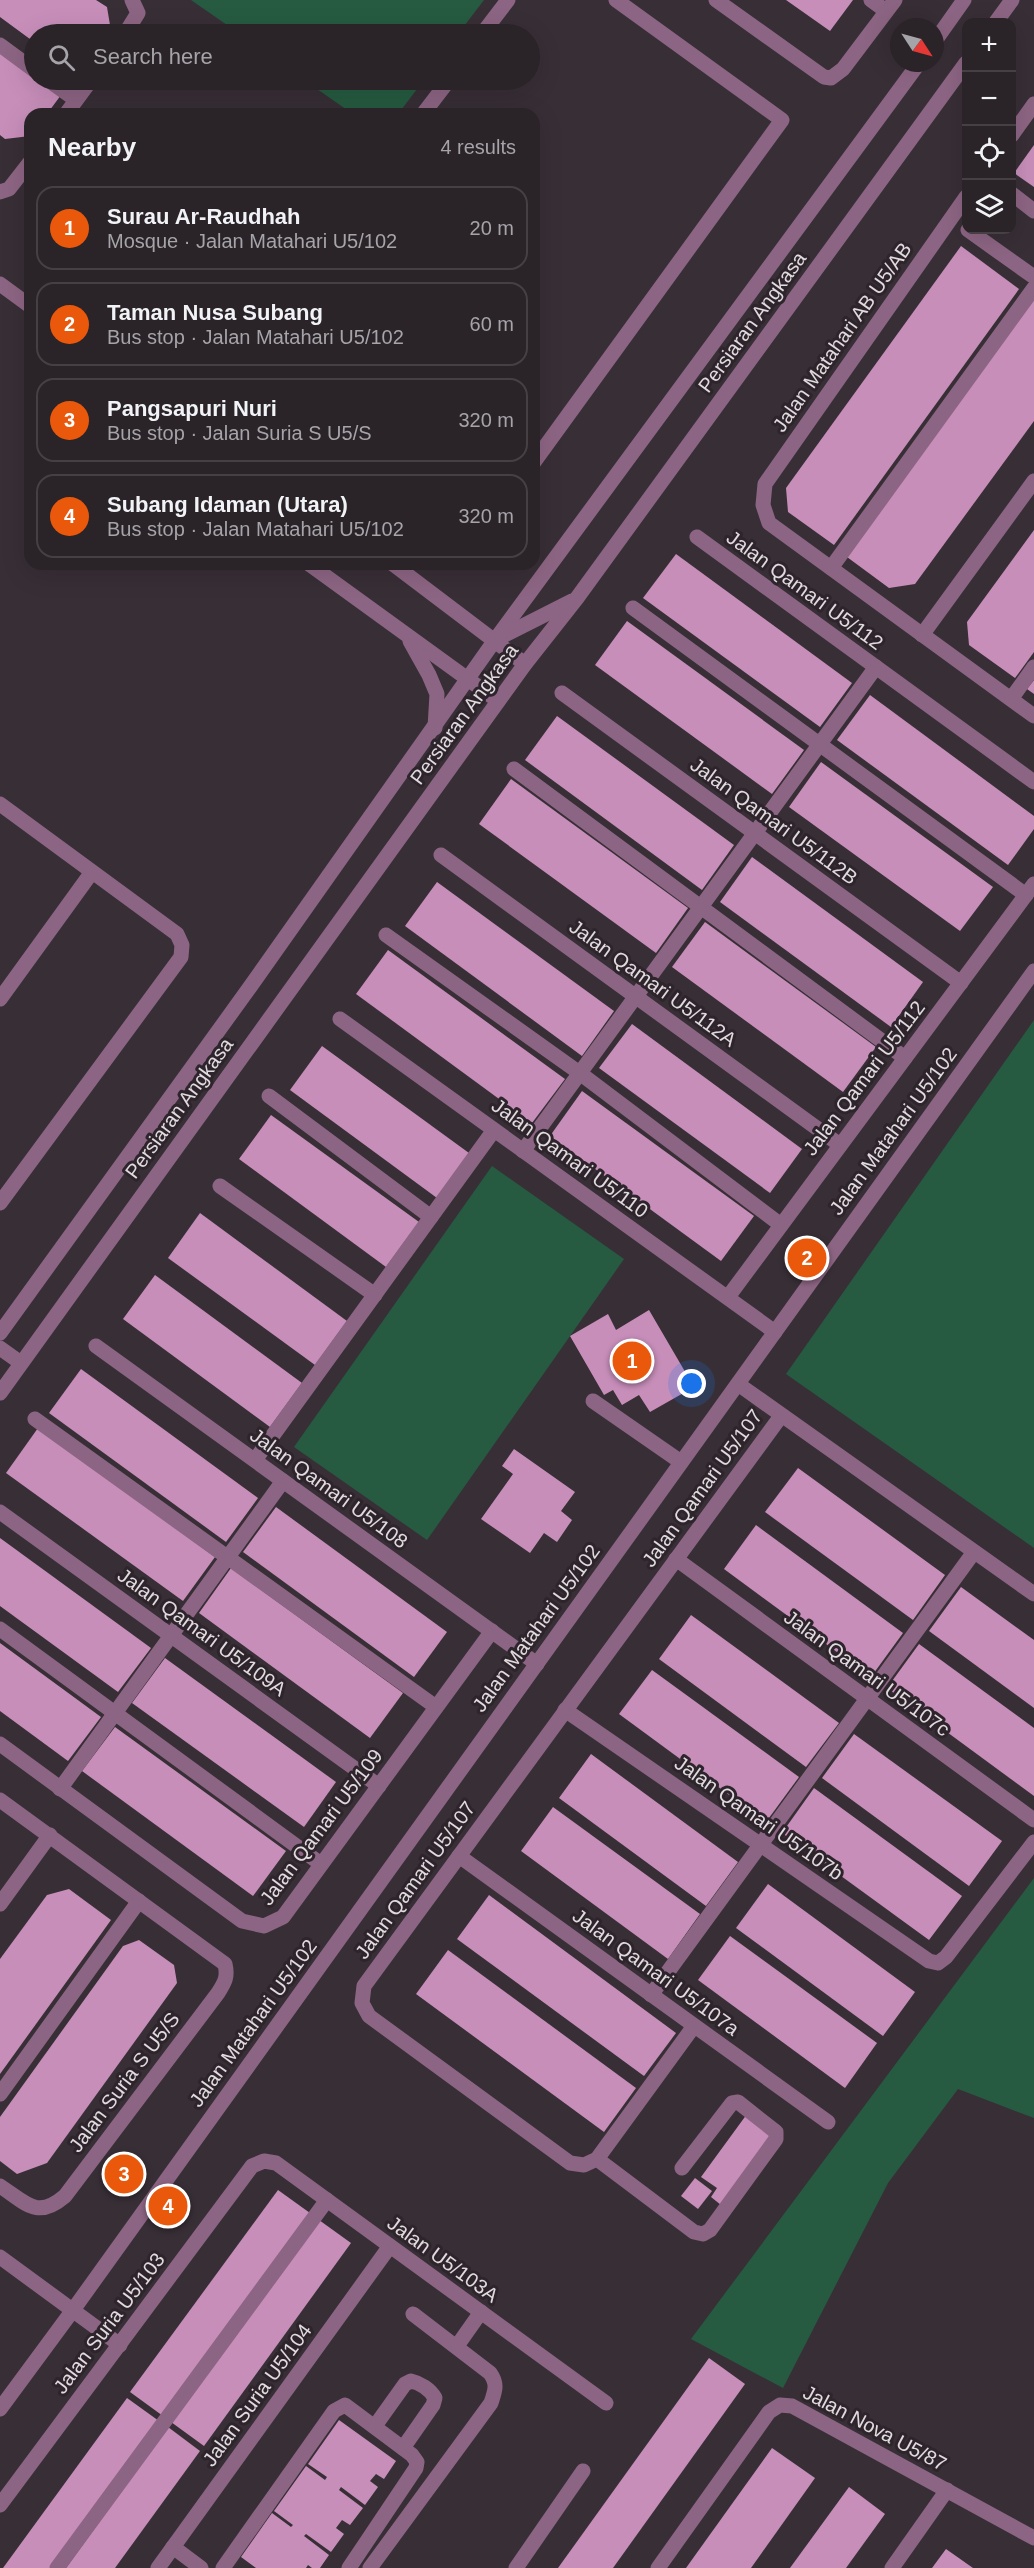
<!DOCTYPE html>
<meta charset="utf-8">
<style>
:root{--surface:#2a2328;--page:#362f34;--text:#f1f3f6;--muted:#a5a4a8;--line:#464045;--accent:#ea580c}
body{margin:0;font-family:Helvetica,sans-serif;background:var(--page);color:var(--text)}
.controls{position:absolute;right:18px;top:18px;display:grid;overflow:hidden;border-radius:12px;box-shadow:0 6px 24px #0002}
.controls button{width:54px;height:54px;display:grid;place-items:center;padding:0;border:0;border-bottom:2px solid var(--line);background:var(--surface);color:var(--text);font:30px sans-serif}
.compass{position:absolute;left:890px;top:18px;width:54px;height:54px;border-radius:50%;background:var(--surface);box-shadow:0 6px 24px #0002;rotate:126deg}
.you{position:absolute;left:692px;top:1384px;width:21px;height:21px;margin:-15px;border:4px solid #fff;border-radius:50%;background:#1a73e8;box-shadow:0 0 0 9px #1a73e833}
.badge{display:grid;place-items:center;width:39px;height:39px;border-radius:50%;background:var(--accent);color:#fff;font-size:20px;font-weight:700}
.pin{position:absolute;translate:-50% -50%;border:3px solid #fff;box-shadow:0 2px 6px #0006}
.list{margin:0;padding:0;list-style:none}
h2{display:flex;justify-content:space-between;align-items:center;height:78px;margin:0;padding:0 24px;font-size:26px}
h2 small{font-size:20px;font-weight:400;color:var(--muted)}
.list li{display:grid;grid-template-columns:39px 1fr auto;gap:18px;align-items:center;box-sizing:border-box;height:84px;margin:0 12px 12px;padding:0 12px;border:2px solid var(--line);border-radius:18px}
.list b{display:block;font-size:22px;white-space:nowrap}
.list p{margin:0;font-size:20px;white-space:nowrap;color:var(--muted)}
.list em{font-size:20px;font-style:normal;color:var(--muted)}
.icon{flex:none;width:33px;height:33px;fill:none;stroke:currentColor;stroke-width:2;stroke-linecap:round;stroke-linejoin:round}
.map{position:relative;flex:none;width:1034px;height:2568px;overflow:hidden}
.search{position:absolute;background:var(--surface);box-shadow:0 6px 24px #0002;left:24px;top:24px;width:516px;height:66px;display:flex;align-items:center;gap:15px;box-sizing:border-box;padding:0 21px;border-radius:33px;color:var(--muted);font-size:22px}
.panel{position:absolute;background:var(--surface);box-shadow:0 6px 24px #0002;left:24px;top:108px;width:516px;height:462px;border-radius:18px}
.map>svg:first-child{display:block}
.green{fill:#265b41}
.building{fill:#c78eba}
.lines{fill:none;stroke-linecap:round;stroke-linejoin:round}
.minor{stroke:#8d6584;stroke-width:15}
.labels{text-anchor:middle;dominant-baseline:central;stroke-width:6;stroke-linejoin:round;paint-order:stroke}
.street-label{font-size:20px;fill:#e1dbdf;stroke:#2e252c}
</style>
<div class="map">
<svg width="1034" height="2568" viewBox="0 0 1034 2568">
<rect width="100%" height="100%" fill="#382f36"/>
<g class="green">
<polygon points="191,0 484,0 458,34 240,34"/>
<polygon points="304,80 424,80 398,114 353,114"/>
<polygon points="1034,1020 1034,1548 786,1374"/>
<polygon points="492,1166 624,1259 427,1540 294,1447"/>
<polygon points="1034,1878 1034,2118 958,2089 888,2183 783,2388 691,2339"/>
</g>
<g class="building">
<polygon points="0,0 96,0 107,7 110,25 103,34 34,34 34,42 0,17"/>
<polygon points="786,0 853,0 830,31"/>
<polygon points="0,51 34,76 34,80 39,80 61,95 47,114 30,114 30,136 5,139 0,135"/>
<polygon points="1034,145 1034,187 1014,173"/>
<polygon points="961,246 1019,289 834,545 788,512 786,488"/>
<polygon points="1034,299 1034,421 915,584 889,588 847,557"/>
<polygon points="1034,530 1034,652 1015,678 969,645 967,622"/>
<polygon points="676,554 852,683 820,727 643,598"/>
<polygon points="627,621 804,750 772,794 595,665"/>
<polygon points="1034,680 1034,694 1027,689"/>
<polygon points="870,695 1034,816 1034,829 1008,865 837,740"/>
<polygon points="557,716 734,845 702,890 525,760"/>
<polygon points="821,762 993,887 960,931 789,807"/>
<polygon points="511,779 688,908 656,953 479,824"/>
<polygon points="752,857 923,982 891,1027 720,902"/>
<polygon points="437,882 614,1011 582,1056 405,926"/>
<polygon points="705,922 876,1047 843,1092 672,967"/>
<polygon points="388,950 565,1079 532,1123 356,994"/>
<polygon points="632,1024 802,1149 770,1193 599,1068"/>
<polygon points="322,1046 469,1153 437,1198 290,1090"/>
<polygon points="582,1091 754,1216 721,1261 550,1136"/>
<polygon points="271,1115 419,1222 386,1267 239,1159"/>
<polygon points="200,1213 347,1321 315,1365 168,1258"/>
<polygon points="155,1275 302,1383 270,1427 123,1319"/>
<polygon points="649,1310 694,1387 650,1412 639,1395 622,1405 613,1390 604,1395 570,1336 608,1314 616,1330"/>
<polygon points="81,1369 258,1498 226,1542 49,1413"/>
<polygon points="38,1428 215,1557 183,1601 6,1473"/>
<polygon points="514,1449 575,1492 561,1511 572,1520 557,1542 544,1533 530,1553 481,1519 513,1474 502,1466"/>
<polygon points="798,1468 945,1575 913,1620 765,1512"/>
<polygon points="276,1507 447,1632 414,1677 243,1552"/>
<polygon points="756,1525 903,1633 871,1677 724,1569"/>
<polygon points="0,1538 151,1648 118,1692 0,1606"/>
<polygon points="231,1568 403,1693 370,1738 199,1613"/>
<polygon points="961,1587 1034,1640 1034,1708 929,1631"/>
<polygon points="691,1615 839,1723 806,1767 659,1659"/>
<polygon points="0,1643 101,1717 68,1761 0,1711"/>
<polygon points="919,1644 1034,1728 1034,1796 887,1688"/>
<polygon points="165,1658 336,1782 304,1827 132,1703"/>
<polygon points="652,1670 799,1777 766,1822 619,1714"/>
<polygon points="115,1727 286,1851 253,1896 82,1771"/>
<polygon points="854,1734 1002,1841 969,1886 822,1778"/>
<polygon points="591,1754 738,1862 706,1906 559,1798"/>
<polygon points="814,1788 962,1896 929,1940 782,1833"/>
<polygon points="553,1807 700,1914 668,1959 521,1851"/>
<polygon points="768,1884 915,1992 883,2036 736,1928"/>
<polygon points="69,1889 111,1920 0,2074 0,1959 47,1895"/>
<polygon points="489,1895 676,2033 644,2076 457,1939"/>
<polygon points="730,1936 877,2043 845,2088 698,1980"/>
<polygon points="139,1940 174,1965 177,1983 47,2163 17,2174 0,2161 0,2117 123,1946"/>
<polygon points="448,1950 636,2088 604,2132 416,1994"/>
<polygon points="747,2114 773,2133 721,2205 711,2197 717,2188 701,2177"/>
<polygon points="695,2178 712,2191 698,2209 681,2196"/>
<polygon points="278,2190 310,2213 163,2416 130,2392"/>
<polygon points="319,2220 351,2243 204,2446 171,2422"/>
<polygon points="709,2358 745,2384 613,2568 558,2568"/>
<polygon points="127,2398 159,2421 52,2568 3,2568"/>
<polygon points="339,2420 396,2461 384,2479 376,2474 370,2481 378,2487 365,2505 341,2487 339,2490 363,2508 350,2525 342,2520 336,2528 344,2534 331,2552 306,2534 304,2536 329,2555 320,2568 312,2568 308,2565 306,2568 256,2568 241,2557 272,2513 291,2527 293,2525 274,2511 306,2466 325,2480 327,2477 308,2464"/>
<polygon points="168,2427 200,2451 115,2568 66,2568"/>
<polygon points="772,2448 815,2478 751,2568 686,2568"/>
<polygon points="849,2487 885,2514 846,2568 790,2568"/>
<polygon points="946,2549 973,2568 932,2568"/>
</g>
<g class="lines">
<g class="minor">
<polyline points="716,0 824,77 831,78 843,69 895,0"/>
<polyline points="871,0 886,11"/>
<polyline points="996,22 1012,0"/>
<polyline points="125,34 138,13 132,0"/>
<polyline points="482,34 508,0"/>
<polyline points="935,41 964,0"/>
<polyline points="0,45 34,70"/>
<polyline points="48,80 76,100"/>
<polyline points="66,114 91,80"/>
<polyline points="423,114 449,80"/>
<polyline points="1012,135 1034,104"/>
<polyline points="0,192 9,189 30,162"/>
<polyline points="1012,194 1034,211"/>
<polyline points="966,197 765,484 763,505 769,523 1034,716"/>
<polyline points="968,230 1034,277"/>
<polyline points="0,284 30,306"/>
<polyline points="534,462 782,120 616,0"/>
<polyline points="697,537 1034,782"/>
<polyline points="309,564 498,701"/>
<polyline points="393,564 525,664"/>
<polyline points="831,568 1034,288"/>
<polyline points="633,608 1026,895"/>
<polyline points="922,635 1034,481"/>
<polyline points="497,639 572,601"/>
<polyline points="410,641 429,675 437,694 435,728"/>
<polyline points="562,693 961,983"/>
<polyline points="1011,699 1034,667"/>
<polyline points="514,769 905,1058"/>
<polyline points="0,804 177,934 182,945 181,957 0,1203"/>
<polyline points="441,855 840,1145"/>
<polyline points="386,935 581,1074 781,1225"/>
<polyline points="0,999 92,872"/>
<polyline points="340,1019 775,1332"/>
<polyline points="269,1096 431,1217"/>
<polyline points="523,1151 876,667"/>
<polyline points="220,1186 375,1295"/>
<polyline points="728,1297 1034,884"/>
<polyline points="0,1333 250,987 495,640 919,63"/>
<polyline points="96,1346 537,1664"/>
<polyline points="0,1348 21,1363"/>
<polyline points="738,1384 1034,1594"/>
<polyline points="0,1393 525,664 577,598 966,63"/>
<polyline points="593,1401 681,1462"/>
<polyline points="35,1419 436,1707"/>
<polyline points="255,1460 494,1130"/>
<polyline points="0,1512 379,1786"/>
<polyline points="676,1559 1034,1820"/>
<polyline points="0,1629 321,1864"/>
<polyline points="565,1710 929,1961 938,1963 946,1957 1034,1842"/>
<polyline points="0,1744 242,1921 264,1926 283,1917 492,1631"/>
<polyline points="60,1789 283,1481"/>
<path d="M0 1800 225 1964C228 1977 225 1982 218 1993L65 2196C37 2220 26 2203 0 2186"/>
<polyline points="459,1856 828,2122"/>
<polyline points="0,1904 50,1835"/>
<polyline points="651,1995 974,1552"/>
<polyline points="694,2026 597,2159 584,2165 570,2163 369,2016 362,2003 364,1986 781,1416"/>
<polyline points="0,2094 139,1901"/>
<polyline points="597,2159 694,2232 703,2234 710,2230 776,2139 776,2132 738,2102 732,2103 682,2168"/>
<polyline points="0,2257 120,2345"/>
<polyline points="457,2346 481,2312"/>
<polyline points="0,2409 73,2310 1034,971"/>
<path d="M375 2426 405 2384 411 2381C420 2383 430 2389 435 2398L433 2405 403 2448"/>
<polyline points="0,2505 252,2166 264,2161 276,2163 606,2403"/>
<polyline points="173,2547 201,2568"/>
<polyline points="57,2568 327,2200"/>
<polyline points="158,2568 390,2246"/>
<polyline points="223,2568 334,2411 345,2405 412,2455 417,2462 416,2468 349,2568"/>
<path d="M370 2568 491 2403C495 2391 498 2384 490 2373L413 2314"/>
<polyline points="516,2568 583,2471"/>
<polyline points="658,2568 769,2412 780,2405 792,2406 1034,2538"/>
<polyline points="892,2568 947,2490"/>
</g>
</g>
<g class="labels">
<g class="street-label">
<text transform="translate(752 322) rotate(-54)">Persiaran Angkasa</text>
<text transform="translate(842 337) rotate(-55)">Jalan Matahari AB U5/AB</text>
<text transform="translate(805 590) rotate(36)">Jalan Qamari U5/112</text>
<text transform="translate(464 714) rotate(-54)">Persiaran Angkasa</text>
<text transform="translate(774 821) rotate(36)">Jalan Qamari U5/112B</text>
<text transform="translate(653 983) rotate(36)">Jalan Qamari U5/112A</text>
<text transform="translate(864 1078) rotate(-53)">Jalan Qamari U5/112</text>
<text transform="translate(179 1108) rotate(-54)">Persiaran Angkasa</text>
<text transform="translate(893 1131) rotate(-54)">Jalan Matahari U5/102</text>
<text transform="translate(570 1158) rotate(36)">Jalan Qamari U5/110</text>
<text transform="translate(329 1488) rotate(36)">Jalan Qamari U5/108</text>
<text transform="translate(702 1488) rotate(-54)">Jalan Qamari U5/107</text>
<text transform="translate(536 1628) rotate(-54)">Jalan Matahari U5/102</text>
<text transform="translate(202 1632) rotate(36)">Jalan Qamari U5/109A</text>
<text transform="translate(867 1673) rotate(36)">Jalan Qamari U5/107c</text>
<text transform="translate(759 1818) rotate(35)">Jalan Qamari U5/107b</text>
<text transform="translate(321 1827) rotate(-53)">Jalan Qamari U5/109</text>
<text transform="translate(415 1880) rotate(-54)">Jalan Qamari U5/107</text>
<text transform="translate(656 1972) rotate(36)">Jalan Qamari U5/107a</text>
<text transform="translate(253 2023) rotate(-54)">Jalan Matahari U5/102</text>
<text transform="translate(124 2082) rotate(-53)">Jalan Suria S U5/S</text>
<text transform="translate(443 2259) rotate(36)">Jalan U5/103A</text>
<text transform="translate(109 2323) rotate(-53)">Jalan Suria U5/103</text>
<text transform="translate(257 2395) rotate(-54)">Jalan Suria U5/104</text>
<text transform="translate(875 2428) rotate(28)">Jalan Nova U5/87</text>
</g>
</g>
</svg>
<div class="controls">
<button>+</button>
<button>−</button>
<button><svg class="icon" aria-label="locate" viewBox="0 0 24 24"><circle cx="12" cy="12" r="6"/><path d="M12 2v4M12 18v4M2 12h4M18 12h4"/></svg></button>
<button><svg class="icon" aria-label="layers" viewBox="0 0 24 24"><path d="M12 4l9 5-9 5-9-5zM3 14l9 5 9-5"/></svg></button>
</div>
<svg class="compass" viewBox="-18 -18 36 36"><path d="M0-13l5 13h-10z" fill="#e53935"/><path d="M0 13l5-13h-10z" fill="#a5a4a8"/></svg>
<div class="you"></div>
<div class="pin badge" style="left:632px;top:1361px">1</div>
<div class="pin badge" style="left:807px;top:1258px">2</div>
<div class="pin badge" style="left:124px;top:2174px">3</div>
<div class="pin badge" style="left:168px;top:2206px">4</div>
<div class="search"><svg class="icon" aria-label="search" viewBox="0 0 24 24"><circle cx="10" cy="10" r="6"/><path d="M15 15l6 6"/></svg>Search here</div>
<section class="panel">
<h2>Nearby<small>4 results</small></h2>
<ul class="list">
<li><span class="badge">1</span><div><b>Surau Ar-Raudhah</b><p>Mosque · Jalan Matahari U5/102</p></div><em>20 m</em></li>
<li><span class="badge">2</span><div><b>Taman Nusa Subang</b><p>Bus stop · Jalan Matahari U5/102</p></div><em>60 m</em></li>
<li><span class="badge">3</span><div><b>Pangsapuri Nuri</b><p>Bus stop · Jalan Suria S U5/S</p></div><em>320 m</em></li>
<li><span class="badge">4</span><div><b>Subang Idaman (Utara)</b><p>Bus stop · Jalan Matahari U5/102</p></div><em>320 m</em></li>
</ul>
</section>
</div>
